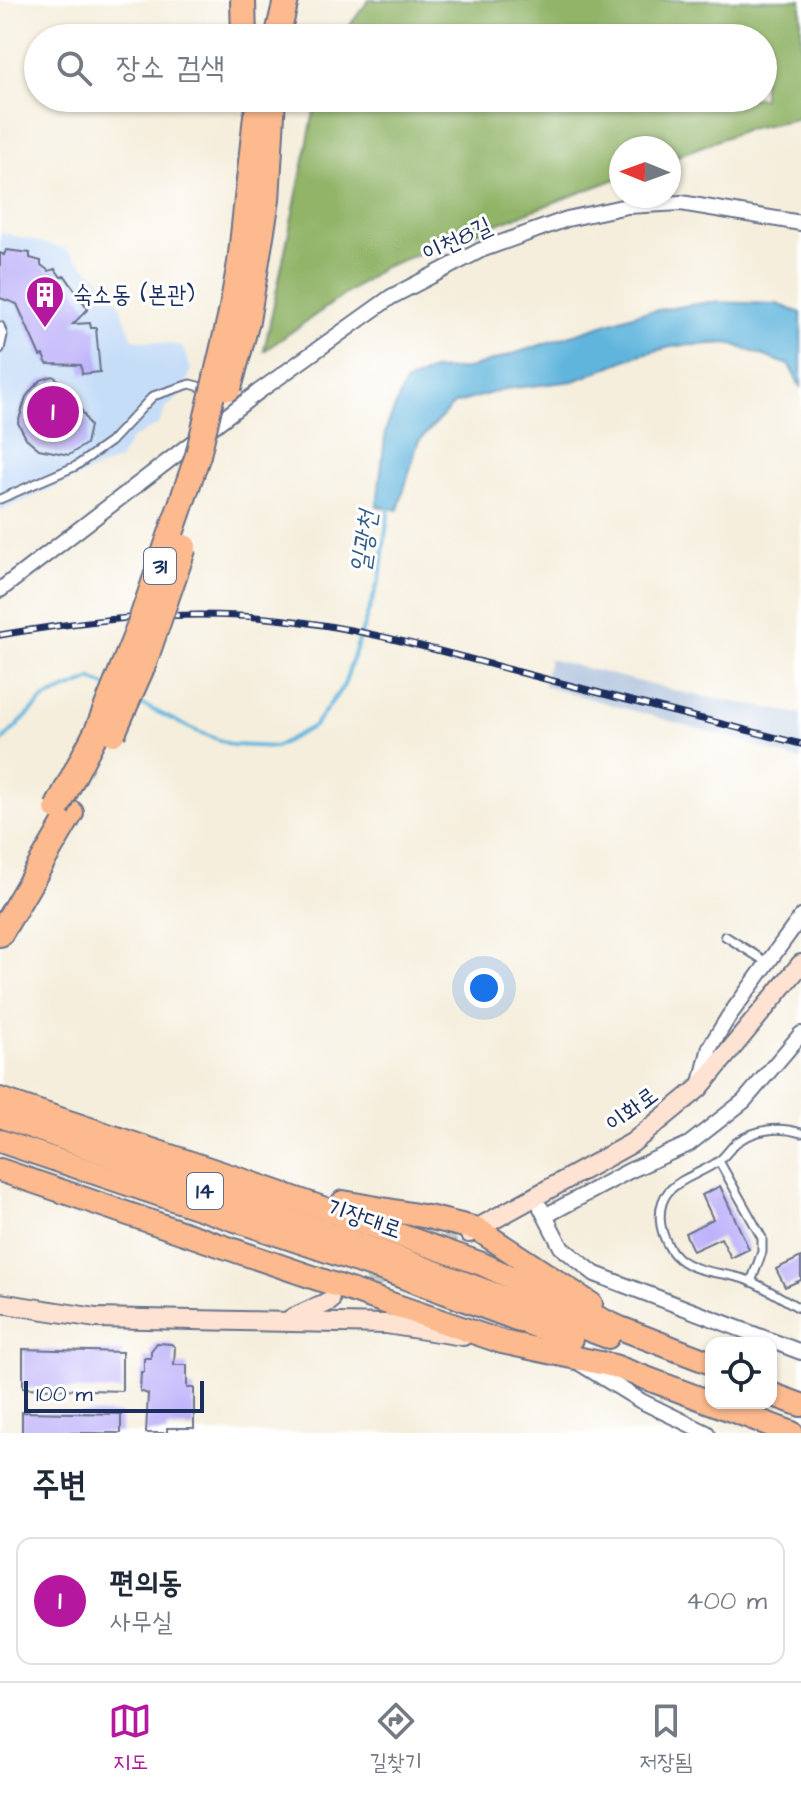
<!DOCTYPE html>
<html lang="ko">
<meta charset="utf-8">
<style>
:root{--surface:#fff;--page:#f2f2f3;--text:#1f2937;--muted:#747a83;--line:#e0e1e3;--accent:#b5179e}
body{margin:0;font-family:"Architects Daughter","Poor Story",sans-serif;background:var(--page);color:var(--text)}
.controls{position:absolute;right:24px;bottom:24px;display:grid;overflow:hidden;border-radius:16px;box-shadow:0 2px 6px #0004}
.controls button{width:72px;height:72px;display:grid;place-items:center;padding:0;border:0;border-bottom:2px solid var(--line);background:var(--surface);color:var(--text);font:40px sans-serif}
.compass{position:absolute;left:609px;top:136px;width:72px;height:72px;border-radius:50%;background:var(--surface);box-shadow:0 2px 6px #0004;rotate:271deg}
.scale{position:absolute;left:24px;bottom:20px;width:180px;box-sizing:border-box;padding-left:8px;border:4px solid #1b2f5e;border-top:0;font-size:22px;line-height:28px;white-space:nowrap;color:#1b2f5e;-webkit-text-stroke:6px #fff;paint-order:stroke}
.you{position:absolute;left:484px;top:988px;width:28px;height:28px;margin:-20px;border:6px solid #fff;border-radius:50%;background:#1a73e8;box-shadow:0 0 0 12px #1a73e833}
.badge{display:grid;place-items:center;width:52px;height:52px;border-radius:50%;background:var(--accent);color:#fff;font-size:26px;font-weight:700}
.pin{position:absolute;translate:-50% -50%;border:4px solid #fff;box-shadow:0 2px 8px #0006}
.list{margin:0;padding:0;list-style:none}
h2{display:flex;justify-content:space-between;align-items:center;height:104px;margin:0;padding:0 32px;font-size:34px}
h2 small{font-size:26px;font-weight:400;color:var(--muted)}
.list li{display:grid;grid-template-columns:52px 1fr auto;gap:24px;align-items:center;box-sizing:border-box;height:128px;margin:0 16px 16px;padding:0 16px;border:2px solid var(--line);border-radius:16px}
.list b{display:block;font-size:30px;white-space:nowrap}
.list p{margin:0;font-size:26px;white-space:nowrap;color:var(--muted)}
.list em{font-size:26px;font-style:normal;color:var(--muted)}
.icon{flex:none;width:44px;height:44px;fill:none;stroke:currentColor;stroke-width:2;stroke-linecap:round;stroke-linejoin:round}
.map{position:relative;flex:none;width:801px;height:1433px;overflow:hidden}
.search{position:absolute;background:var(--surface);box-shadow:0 2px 6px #0004;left:24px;right:24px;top:24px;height:88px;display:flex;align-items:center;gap:20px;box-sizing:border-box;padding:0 28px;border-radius:44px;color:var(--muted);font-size:30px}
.sheet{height:248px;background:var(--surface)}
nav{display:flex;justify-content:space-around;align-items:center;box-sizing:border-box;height:112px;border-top:2px solid var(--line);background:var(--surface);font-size:22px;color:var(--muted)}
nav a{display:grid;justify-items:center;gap:4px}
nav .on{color:var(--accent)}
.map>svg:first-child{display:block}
.built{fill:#c6ddf8}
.industrial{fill:#b4c6dd}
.forest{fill:#91b468;stroke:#567263;stroke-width:2}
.water{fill:#61b5dd;stroke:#3e729e;stroke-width:2}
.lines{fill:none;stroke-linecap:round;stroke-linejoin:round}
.stream{stroke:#61b5dd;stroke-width:4}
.building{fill:#b9adfa}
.secondary-tunnel{stroke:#c9c8c3;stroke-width:18;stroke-dasharray:18 9;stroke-linecap:butt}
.lane-casing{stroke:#67728a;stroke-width:11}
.street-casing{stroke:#67728a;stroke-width:18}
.secondary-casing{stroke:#67728a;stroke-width:22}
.primary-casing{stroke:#67728a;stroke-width:26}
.highway-casing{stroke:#67728a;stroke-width:28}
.lane{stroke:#fff;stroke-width:7}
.street{stroke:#fff;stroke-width:14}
.secondary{stroke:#fee3d2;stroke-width:18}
.primary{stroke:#fcba8e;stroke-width:22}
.highway{stroke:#fcba8e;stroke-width:24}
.rail-casing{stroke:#1b2f5e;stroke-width:7}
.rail{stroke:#fff;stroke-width:4;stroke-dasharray:12;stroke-linecap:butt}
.highway-bridge-casing{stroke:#67728a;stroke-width:28;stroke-linecap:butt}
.highway-bridge{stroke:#fcba8e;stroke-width:24}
.labels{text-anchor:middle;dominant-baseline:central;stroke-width:6;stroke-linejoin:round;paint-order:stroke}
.shield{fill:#fff;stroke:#5f6d8e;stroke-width:2}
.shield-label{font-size:22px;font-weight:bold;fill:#1b2f5e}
.street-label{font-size:24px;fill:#1b2f5e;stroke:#fff}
.poi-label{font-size:24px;fill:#1b2f5e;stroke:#fff;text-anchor:start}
.water-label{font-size:26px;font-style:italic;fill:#345e8a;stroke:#fff}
</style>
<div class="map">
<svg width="801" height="1433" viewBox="0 0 801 1433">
<rect width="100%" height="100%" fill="#fff"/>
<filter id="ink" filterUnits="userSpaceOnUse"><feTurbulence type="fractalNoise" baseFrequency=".0125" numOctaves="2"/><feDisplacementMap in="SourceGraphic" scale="16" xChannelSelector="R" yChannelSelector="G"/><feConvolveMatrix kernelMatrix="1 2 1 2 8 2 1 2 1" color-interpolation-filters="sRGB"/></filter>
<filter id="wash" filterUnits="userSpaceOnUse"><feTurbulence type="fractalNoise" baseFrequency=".006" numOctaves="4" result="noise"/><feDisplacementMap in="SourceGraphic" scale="32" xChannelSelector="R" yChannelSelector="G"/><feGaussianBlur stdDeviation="1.8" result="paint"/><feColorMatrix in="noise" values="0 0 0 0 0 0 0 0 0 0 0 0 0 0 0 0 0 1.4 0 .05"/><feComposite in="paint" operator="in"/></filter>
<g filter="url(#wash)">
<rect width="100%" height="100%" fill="#f5eedc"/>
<polygon class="built" points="0,232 66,249 115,293 133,339 182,346 191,370 183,394 166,408 159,424 131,439 120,459 0,511"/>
<polygon class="industrial" points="549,659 689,694 801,714 801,761 735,739 544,686"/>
<polygon class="forest" points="369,0 801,0 801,118 747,129 669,159 669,148 621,148 621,177 384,267 264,351 317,98 763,98 763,38 340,38"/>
<polygon class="water" points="710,302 777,304 801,313 801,388 789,365 729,343 675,346 638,355 574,381 505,389 454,404 418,442 398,510 377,506 386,429 405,383 433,370 467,369 639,313"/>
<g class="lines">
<g class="stream">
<polyline points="135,701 194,730 232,745 275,747 314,726 344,685 380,577 389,506"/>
<polyline points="0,743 45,698 92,679 105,686"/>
</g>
</g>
<g id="blocks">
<g class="building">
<polygon points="6,250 30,253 30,258 41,261 41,265 49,271 55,269 61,277 65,276 88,309 73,324 90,323 91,328 96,328 100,372 82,374 81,365 47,364 43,355 40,356 17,304 0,298 0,253 4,255"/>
<polygon points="53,376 70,389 90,426 86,444 69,455 39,449 26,438 18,423 26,397 33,388 41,380"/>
<polygon points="720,1186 749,1249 731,1258 721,1238 693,1251 685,1233 713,1219 702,1195"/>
<polygon points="801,1257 801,1280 785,1287 776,1269"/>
<polygon points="157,1343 171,1344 175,1347 174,1365 187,1365 187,1388 194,1388 194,1428 167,1428 167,1433 146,1433 148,1394 140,1391 141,1372 144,1372 144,1358 151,1358 151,1351"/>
<polygon points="23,1349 122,1352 122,1391 23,1388"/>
<polygon points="22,1412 121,1414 121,1433 22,1433"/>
</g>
</g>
</g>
<g filter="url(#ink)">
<use href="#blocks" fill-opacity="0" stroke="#67728a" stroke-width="2"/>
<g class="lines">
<polyline class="secondary-tunnel" points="343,1294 463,1236"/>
<defs>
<g id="lane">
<polyline points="0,326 3,335 0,349"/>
<polyline points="0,499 76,466 110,442 153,396 190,384 209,389"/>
<polyline points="725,936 768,963"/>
<path d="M801 1133C779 1126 756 1129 737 1142 731 1147 726 1155 720 1160 694 1180 654 1180 661 1226 663 1237 669 1250 678 1258 697 1274 726 1272 747 1280 766 1287 784 1300 801 1309"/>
<polyline points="719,1161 762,1238 762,1252 751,1282"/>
</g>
<g id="street">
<polyline points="0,590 258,392 391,297 481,250 567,219 627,206 681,203 801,223"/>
<polyline points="701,1083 710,1047 729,1016 801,917"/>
<polyline points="541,1208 561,1247 595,1274 801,1352"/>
<polyline points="545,1216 629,1171 689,1144 744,1101 801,1034"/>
<polyline points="581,1364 641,1401 707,1433"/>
</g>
<g id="secondary">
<polyline points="469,1233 632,1143 699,1088 801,964"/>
<polyline points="0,1303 96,1318 386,1324 463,1336"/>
<polyline points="291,1319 330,1301"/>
</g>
<g id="primary">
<polyline points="0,1099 251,1183 482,1264 620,1328 711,1363"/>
<polyline points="0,1116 398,1258 608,1337"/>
<polyline points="0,1141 384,1270 571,1339"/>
<polyline points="0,1170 502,1342 614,1366 792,1433"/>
<polyline points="343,1202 428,1217 477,1229 591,1304"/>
<polyline points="771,1394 801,1405"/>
</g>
<g id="highway">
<polyline points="243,0 244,38"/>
<polyline points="277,38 286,0"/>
<polyline points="231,313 240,263 256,116"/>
<polyline points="247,321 267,200 273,98"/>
<polyline points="0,934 71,813"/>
</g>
</defs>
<use href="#lane" class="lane-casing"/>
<use href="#street" class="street-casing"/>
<use href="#secondary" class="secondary-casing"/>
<use href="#primary" class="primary-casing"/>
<use href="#highway" class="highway-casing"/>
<use href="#lane" class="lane"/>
<use href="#street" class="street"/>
<use href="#secondary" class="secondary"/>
<use href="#primary" class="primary"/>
<use href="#highway" class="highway"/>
<defs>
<path id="rail" d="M0 635C92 619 184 609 277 619 360 627 439 651 519 672 613 697 707 720 801 744"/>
</defs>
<use href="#rail" class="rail-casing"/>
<use href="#rail" class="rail"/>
<defs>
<g id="highway-bridge">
<polyline points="229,388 247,321"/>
<polyline points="113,733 144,663 184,547"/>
<polyline points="57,808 97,731 136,635 198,455 231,313"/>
</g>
</defs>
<use href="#highway-bridge" class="highway-bridge-casing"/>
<use href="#highway-bridge" class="highway-bridge"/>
</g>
</g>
<defs>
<symbol id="building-pin" viewBox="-11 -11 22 30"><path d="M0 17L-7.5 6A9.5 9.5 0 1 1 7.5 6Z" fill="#b5179e" stroke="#fff"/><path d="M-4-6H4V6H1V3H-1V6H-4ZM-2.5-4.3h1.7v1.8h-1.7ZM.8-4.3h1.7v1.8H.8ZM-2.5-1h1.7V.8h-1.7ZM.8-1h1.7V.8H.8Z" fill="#fff"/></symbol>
</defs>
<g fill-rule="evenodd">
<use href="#building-pin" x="23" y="273" width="44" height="60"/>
</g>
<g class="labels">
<g class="shield">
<rect x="144" y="548" width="32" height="36" rx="6"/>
<rect x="187" y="1173" width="36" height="36" rx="6"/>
</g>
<g class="shield-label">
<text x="160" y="566">31</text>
<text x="205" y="1191">14</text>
</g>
<g class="street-label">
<text transform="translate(457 240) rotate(-25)">이천8길</text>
<text transform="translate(632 1110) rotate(-37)">이화로</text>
<text transform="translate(364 1219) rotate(19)">기장대로</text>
</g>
<g class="poi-label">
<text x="73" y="295">숙소동 (본관)</text>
</g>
<g class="water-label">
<text transform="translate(364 542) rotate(-82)">일광천</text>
</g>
</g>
</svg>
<div class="controls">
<button><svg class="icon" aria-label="locate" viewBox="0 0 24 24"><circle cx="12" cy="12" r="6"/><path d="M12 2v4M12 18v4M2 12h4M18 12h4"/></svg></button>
</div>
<svg class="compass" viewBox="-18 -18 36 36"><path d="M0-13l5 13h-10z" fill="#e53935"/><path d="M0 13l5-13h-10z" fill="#747a83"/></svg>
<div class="scale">100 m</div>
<div class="you"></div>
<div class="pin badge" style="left:53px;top:412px">1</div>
<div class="search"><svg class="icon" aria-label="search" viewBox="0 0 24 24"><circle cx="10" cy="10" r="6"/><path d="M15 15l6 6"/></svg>장소 검색</div>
</div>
<section class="sheet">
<h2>주변<small></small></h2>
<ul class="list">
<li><span class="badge">1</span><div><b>편의동</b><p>사무실</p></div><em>400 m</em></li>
</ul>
</section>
<nav>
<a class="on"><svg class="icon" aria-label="map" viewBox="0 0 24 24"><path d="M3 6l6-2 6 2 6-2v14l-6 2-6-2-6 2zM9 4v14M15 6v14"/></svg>지도</a>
<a><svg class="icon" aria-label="directions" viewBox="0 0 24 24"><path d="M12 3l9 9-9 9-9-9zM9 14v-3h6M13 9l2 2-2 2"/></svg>길찾기</a>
<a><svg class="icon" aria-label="saved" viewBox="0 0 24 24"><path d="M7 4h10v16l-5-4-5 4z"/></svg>저장됨</a>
</nav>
